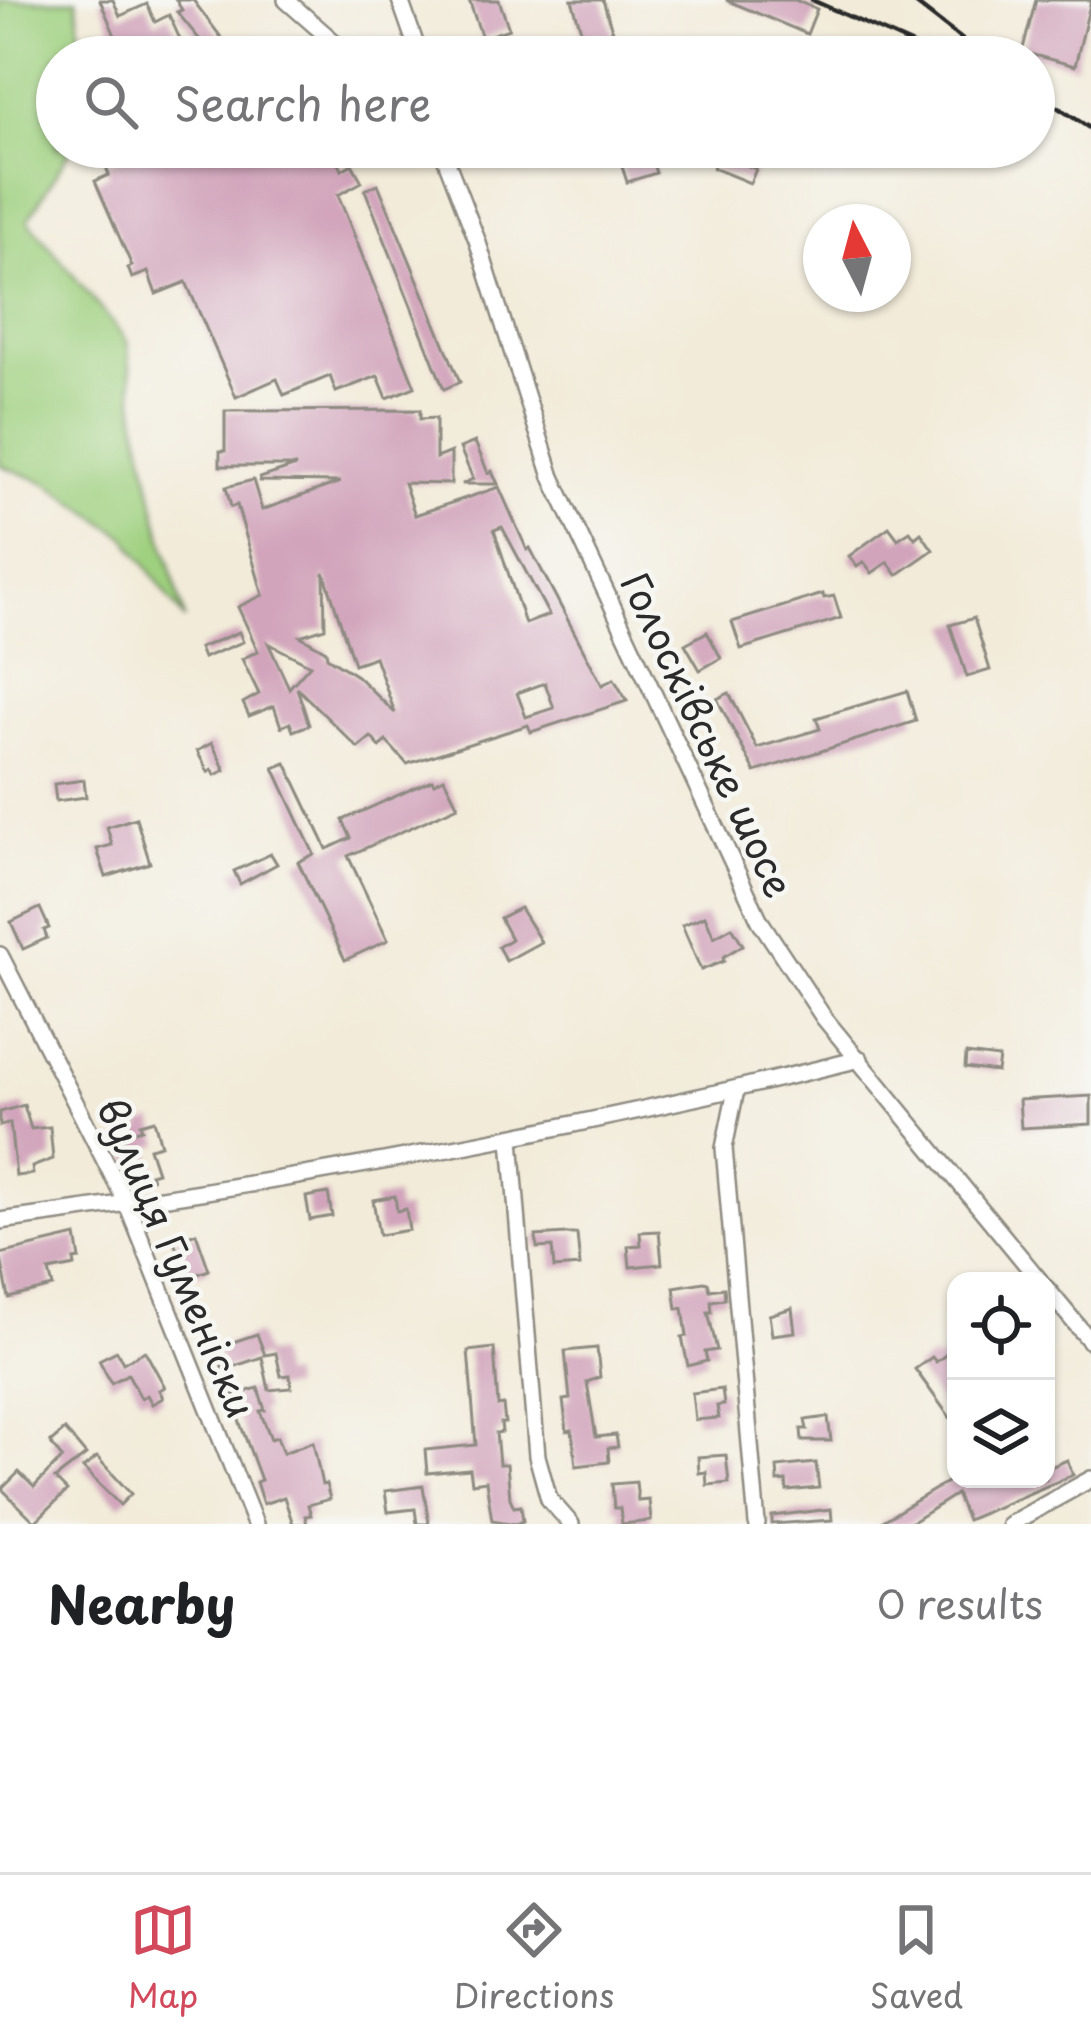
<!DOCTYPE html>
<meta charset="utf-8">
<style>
:root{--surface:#fff;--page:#f2f2f2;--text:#202124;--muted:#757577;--line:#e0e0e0;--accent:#d1495b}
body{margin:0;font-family:"Playpen Sans",sans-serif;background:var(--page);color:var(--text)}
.controls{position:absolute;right:36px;bottom:36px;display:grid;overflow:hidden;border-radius:24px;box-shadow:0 3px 9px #0004}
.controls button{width:108px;height:108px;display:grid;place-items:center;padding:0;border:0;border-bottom:3px solid var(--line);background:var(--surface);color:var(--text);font:60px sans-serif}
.compass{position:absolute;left:803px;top:204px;width:108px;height:108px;border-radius:50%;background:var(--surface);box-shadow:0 3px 9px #0004;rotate:354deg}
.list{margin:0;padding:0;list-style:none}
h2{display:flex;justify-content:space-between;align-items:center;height:156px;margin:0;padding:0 48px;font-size:51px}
h2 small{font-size:39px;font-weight:400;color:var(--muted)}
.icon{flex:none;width:66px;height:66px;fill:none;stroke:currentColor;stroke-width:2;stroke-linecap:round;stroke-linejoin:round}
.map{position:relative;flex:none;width:1091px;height:1524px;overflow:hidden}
.search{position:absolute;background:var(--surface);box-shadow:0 3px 9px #0004;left:36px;right:36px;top:36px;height:132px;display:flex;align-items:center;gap:30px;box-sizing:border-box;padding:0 42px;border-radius:66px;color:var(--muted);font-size:45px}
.sheet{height:348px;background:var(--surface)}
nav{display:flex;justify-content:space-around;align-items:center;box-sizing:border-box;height:168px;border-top:3px solid var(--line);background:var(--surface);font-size:33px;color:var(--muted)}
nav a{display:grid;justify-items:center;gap:6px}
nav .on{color:var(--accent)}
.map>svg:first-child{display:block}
.green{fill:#9fd07f;stroke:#657e55;stroke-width:3}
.building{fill:#d1a4bb;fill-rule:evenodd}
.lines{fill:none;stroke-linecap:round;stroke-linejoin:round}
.minor-casing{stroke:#8e8b82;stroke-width:20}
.minor{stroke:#fff;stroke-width:15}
.rail{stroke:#2b2b2b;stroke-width:4.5}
.labels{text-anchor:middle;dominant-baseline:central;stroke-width:9;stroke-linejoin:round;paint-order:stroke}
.street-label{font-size:39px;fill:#2b2b2b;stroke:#f6f6f2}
</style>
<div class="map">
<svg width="1091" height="1524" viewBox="0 0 1091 1524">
<rect width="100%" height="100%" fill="#f6f6f2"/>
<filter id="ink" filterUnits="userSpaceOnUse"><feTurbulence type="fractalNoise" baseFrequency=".00833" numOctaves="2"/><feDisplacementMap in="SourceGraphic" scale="24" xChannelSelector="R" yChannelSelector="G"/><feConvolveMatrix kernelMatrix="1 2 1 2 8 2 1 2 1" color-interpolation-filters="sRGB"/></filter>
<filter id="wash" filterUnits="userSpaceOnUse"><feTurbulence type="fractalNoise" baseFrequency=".004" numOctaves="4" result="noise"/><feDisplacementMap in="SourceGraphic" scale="48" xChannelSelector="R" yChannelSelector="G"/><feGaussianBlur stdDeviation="2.7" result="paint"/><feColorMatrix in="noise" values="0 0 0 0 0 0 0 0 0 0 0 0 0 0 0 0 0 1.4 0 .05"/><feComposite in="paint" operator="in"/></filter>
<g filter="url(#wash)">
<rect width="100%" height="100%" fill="#f2ebd9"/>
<polygon class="green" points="0,0 77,0 82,57 57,57 57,147 72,147 28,220 127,341 136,415 157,517 185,620 126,537 47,483 0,465"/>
<g id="blocks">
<g class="building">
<polygon points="100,0 113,0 120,16 147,4 155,22 169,15 188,57 124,57"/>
<polygon points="176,0 193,0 236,57 214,57 177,12 182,10"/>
<polygon points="469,0 499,0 509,29 482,38"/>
<polygon points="572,0 603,0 620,57 589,57"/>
<polygon points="726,0 795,0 817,9 807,34"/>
<polygon points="1036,0 1091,0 1075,66 1022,52"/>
<polygon points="127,147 316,147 320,157 334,151 342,170 352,164 362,182 338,195 415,387 387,398 378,376 336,392 330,376 284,395 277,379 236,397 186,282 156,294 148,272 132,278 128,268 132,266 95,181 109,175 105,164 130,154"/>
<polygon points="616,147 648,147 656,173 627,182"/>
<polygon points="721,147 751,147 744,164 756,169 750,183 713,168"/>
<polygon points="378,184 460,382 444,389 365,190"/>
<path d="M420 410V419L436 418V458L451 452V484L404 483 415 515 499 487 527 550 530 548 602 685 614 679 627 701 531 732 528 725 407 764 386 741 380 747 371 737 358 748 297 688 309 725 293 731 290 723 281 727 274 706 249 716 243 703 259 694 242 659 258 651 238 607 263 595 237 505 231 507 226 487 253 480 262 510 340 482 260 481V478L296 466H220V451H225V411ZM502 527 517 555 549 615 525 624 494 530ZM324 572 354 664 375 657 395 713 357 676 327 657 326 651 300 636 325 628ZM268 643 310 665 289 688ZM545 683 554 708 526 717 517 693Z"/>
<polygon points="475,442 488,473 492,471 498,484 462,484 473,479 460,448"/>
<polygon points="889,527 898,539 910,531 915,538 921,533 933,550 897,575 888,562 872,573 864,562 857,567 849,556"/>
<polygon points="823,594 824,598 834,596 841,618 741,649 732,622"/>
<polygon points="974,618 990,670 967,677 950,625"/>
<polygon points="239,632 243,642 203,658 199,648"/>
<polygon points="707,632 721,658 700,670 685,644"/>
<polygon points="907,691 916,721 755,772 717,699 729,693 757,748 820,729 816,718"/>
<polygon points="212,743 225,770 215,775 212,769 208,772 197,751"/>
<polygon points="286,763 327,849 351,838 343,820 432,780 434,783 444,778 458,806 348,856 388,940 345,960 298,862 314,854 274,768"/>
<polygon points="84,780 86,797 56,801 54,784"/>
<polygon points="136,818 150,863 106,877 97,849 112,845 107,827"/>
<polygon points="271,854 277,864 240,884 234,871"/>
<polygon points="40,908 49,928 44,930 47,938 23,949 11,922"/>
<polygon points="520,908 541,942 506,961 498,947 511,939 500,918"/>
<polygon points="705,916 714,937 732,927 743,945 723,957 724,961 701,970 682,925"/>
<polygon points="966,1054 999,1058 997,1072 965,1068"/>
<polygon points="1091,1096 1091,1124 1021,1128 1019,1100"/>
<polygon points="24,1105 31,1129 50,1127 53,1159 32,1167 33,1174 16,1176 10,1123 0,1126 0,1112"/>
<polygon points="154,1120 161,1145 149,1148 157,1172 150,1174 152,1179 137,1184 123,1134 142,1129 140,1124"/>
<polygon points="328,1193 332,1216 310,1220 306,1197"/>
<polygon points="395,1196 397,1211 406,1209 409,1230 379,1235 373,1200"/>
<polygon points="659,1231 662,1264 630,1267 628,1246 641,1245 640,1232"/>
<polygon points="196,1233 209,1270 181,1280 175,1263 181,1260 174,1241"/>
<polygon points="566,1234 577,1234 580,1266 554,1268 552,1247 537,1248 536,1236"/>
<polygon points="76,1236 80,1259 74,1260 75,1266 49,1271 53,1287 9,1298 0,1254"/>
<polygon points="704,1282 708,1283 710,1290 724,1288 725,1299 711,1301 712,1312 708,1312 717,1350 705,1352 707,1361 688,1366 682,1337 687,1336 683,1308 677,1309 674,1287"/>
<polygon points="792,1308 795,1332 772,1335 769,1315"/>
<polygon points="257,1334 265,1355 276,1353 281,1376 290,1375 291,1388 269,1390 262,1357 223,1370 215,1348"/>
<polygon points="494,1348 498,1406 503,1405 505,1423 501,1423 502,1432 496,1433 499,1464 507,1464 510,1498 514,1507 521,1506 523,1521 516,1524 492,1520 486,1481 472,1483 470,1469 427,1473 425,1450 476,1445 468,1351"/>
<polygon points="597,1348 600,1377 587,1382 596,1437 616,1435 618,1447 608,1448 609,1462 576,1466 572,1430 567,1431 563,1400 570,1399 565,1351"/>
<polygon points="117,1351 123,1363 145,1351 165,1387 159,1390 163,1398 152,1404 147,1395 141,1398 128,1374 111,1383 99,1360"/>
<polygon points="948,1353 956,1364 956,1426 915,1369 932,1357 936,1362"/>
<polygon points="258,1388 265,1410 260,1411 271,1439 277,1437 283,1453 313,1442 322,1485 326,1484 330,1499 308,1505 311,1515 305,1516 307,1524 293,1524 284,1497 263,1504 256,1482 261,1480 230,1396"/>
<polygon points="722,1389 724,1405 717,1406 719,1418 695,1420 692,1393"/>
<polygon points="828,1417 831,1441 802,1441 801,1429 807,1429 805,1420"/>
<polygon points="65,1430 86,1455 55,1479 67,1491 35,1522 2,1489 19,1472 34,1487 62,1458 50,1443"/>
<polygon points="726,1455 729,1483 707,1485 706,1472 699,1473 698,1457"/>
<polygon points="97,1457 131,1494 120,1505 83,1468"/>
<polygon points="1067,1460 1073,1475 967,1520 956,1494 909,1524 878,1524 952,1479 1046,1479 1046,1469"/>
<polygon points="816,1463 819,1488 787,1491 786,1481 778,1482 777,1467"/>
<polygon points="636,1482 638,1501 649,1500 651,1521 622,1524 620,1508 614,1508 612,1484"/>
<polygon points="423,1486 429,1524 417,1524 415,1509 388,1512 385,1491"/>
<polygon points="831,1509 832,1520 772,1524 772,1516"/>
</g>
</g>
</g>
<g filter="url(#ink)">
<use href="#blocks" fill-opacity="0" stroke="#8e8b82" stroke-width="3"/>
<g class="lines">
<defs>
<g id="minor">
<polyline points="286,0 351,57"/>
<polyline points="400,0 420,57"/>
<polyline points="441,147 477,240 552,477 760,921 824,1018 1040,1281"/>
<polyline points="0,955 127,1204 255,1524"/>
<polyline points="736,1090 724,1148 757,1524"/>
<polyline points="511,1139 537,1456 549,1499 571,1524"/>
<path d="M0 1221C289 1183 577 1129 860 1059"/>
<polyline points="1046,1288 1091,1342"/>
<polyline points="1010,1524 1091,1479"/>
</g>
</defs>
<use href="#minor" class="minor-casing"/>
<use href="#minor" class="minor"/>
<g class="rail">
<polyline points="812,0 940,57"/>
<polyline points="911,0 985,57"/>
<polyline points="1034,92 1091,129"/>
</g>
</g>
</g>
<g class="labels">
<g class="street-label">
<text transform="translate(709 734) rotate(65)">Голосківське шосе</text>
<text transform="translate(178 1257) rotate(67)">вулиця Гуменіски</text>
</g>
</g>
</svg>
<div class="controls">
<button><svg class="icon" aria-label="locate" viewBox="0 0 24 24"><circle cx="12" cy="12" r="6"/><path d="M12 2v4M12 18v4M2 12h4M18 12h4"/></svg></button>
<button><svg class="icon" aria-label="layers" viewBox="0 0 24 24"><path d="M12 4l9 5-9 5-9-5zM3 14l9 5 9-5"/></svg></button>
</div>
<svg class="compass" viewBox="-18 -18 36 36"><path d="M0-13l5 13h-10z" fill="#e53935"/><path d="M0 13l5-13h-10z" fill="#757577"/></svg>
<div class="search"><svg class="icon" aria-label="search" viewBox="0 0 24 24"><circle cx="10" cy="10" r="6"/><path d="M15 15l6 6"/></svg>Search here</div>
</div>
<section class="sheet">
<h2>Nearby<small>0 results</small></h2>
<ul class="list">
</ul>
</section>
<nav>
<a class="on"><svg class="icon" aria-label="map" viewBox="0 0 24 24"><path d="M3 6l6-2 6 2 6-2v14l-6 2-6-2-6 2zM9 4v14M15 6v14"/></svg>Map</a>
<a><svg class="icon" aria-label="directions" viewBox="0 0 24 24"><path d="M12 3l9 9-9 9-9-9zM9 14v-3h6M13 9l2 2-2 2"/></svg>Directions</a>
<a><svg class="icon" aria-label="saved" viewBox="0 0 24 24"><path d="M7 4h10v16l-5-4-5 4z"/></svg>Saved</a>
</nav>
